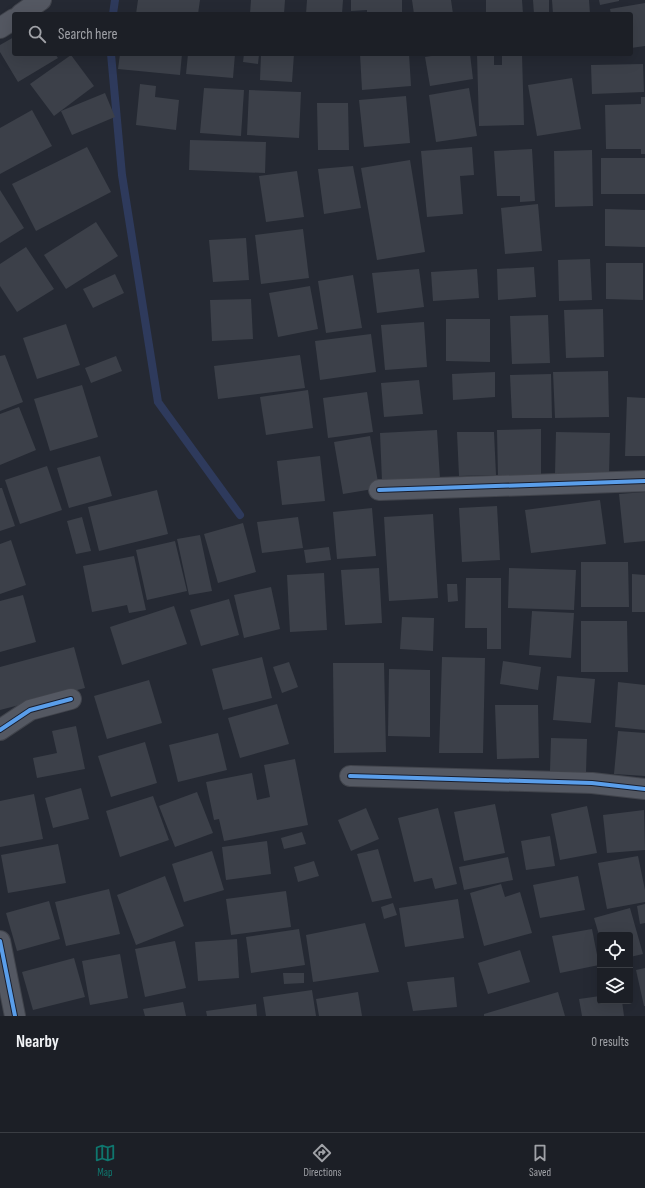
<!DOCTYPE html>
<style>
:root{--surface:#1c1f26;--page:#292c32;--text:#f1f3f6;--muted:#a0a2a7;--line:#3a3d43;--accent:#0f766e}
body{margin:0;font-family:"Sofia Sans Condensed",sans-serif;background:var(--page);color:var(--text)}
.controls{position:absolute;right:12px;bottom:12px;display:grid;overflow:hidden;border-radius:4px;box-shadow:0 4px 16px #0002}
.controls button{width:36px;height:36px;display:grid;place-items:center;padding:0;border:0;border-bottom:1px solid var(--line);background:var(--surface);color:var(--text);font:20px sans-serif}
.list{margin:0;padding:0;list-style:none}
h2{display:flex;justify-content:space-between;align-items:center;height:52px;margin:0;padding:0 16px;font-size:17px}
h2 small{font-size:13px;font-weight:400;color:var(--muted)}
.icon{flex:none;width:22px;height:22px;fill:none;stroke:currentColor;stroke-width:2;stroke-linecap:round;stroke-linejoin:round}
.map{position:relative;flex:none;width:645px;height:1016px;overflow:hidden}
.search{position:absolute;background:var(--surface);box-shadow:0 4px 16px #0002;left:12px;right:12px;top:12px;height:44px;display:flex;align-items:center;gap:10px;box-sizing:border-box;padding:0 14px;border-radius:4px;color:var(--muted);font-size:15px}
.sheet{height:116px;background:var(--surface)}
nav{display:flex;justify-content:space-around;align-items:center;box-sizing:border-box;height:56px;border-top:1px solid var(--line);background:var(--surface);font-size:11px;color:var(--muted)}
nav a{display:grid;justify-items:center;gap:2px}
nav .on{color:var(--accent)}
.map>svg:first-child{display:block}
.lines{fill:none;stroke-linecap:round;stroke-linejoin:round}
.stream{stroke:#2e3a5c;stroke-width:8}
.building{fill:#3c4049}
.street-casing{stroke:#41444c;stroke-width:22}
.street{stroke:#545862;stroke-width:20}
.cycleway-casing{stroke:#181e2e;stroke-width:6}
.cycleway{stroke:#5a9eea;stroke-width:4}
</style>
<div class="map">
<svg width="645" height="1016" viewBox="0 0 645 1016">
<rect width="100%" height="100%" fill="#252933"/>
<g class="lines">
<g class="stream">
<polyline points="113,14 115,0"/>
<polyline points="111,54 122,175 158,402 240,515"/>
</g>
</g>
<g class="building">
<polygon points="138,0 200,0 198,14 136,14"/>
<polygon points="251,0 285,0 284,14 250,14"/>
<polygon points="307,0 343,0 342,14 306,14"/>
<polygon points="351,0 402,0 402,14 367,14 367,10 351,11"/>
<polygon points="412,0 451,0 453,14 414,14"/>
<polygon points="486,0 522,0 523,14 486,14"/>
<polygon points="533,0 549,0 549,14 534,14"/>
<polygon points="552,0 589,0 590,14 553,14"/>
<polygon points="599,0 619,0 619,1 600,5"/>
<polygon points="645,3 645,46 631,48 631,14 611,14 610,9"/>
<polygon points="14,37 14,54 55,54 58,58 18,82 0,52 0,45"/>
<polygon points="120,54 182,54 180,75 118,69"/>
<polygon points="188,54 235,54 233,78 186,74"/>
<polygon points="244,54 259,54 258,64 243,62"/>
<polygon points="261,54 294,54 292,82 260,80"/>
<polygon points="360,54 409,54 411,86 362,90"/>
<polygon points="444,54 470,54 473,79 430,86 425,57"/>
<polygon points="477,54 494,54 494,65 502,65 502,54 522,54 524,125 479,126"/>
<polygon points="71,55 94,86 54,116 30,84"/>
<polygon points="643,64 644,92 592,94 591,65"/>
<polygon points="572,78 581,129 537,136 528,85"/>
<polygon points="140,84 156,86 155,97 179,100 176,130 136,125"/>
<polygon points="204,88 244,90 241,136 200,133"/>
<polygon points="469,88 477,136 436,142 429,95"/>
<polygon points="249,90 301,92 299,138 247,135"/>
<polygon points="105,93 115,117 72,135 61,111"/>
<polygon points="406,96 410,143 364,147 359,100"/>
<polygon points="641,97 645,97 645,154 641,154 641,149 606,149 605,105 641,104"/>
<polygon points="317,103 348,103 349,150 318,150"/>
<polygon points="32,110 52,146 0,174 0,128"/>
<polygon points="190,140 266,142 265,173 189,170"/>
<polygon points="87,147 111,192 36,231 12,184"/>
<polygon points="472,147 474,175 460,176 463,214 427,217 421,151"/>
<polygon points="532,149 535,201 520,202 520,196 497,196 494,151"/>
<polygon points="592,150 593,206 555,207 554,151"/>
<rect x="601" y="158" width="44" height="36"/>
<polygon points="410,160 425,252 377,260 361,168"/>
<polygon points="353,166 361,208 324,214 318,169"/>
<polygon points="297,171 304,217 266,222 259,176"/>
<polygon points="0,190 24,228 0,243"/>
<polygon points="538,204 542,251 505,254 501,208"/>
<polygon points="605,209 645,210 645,247 605,246"/>
<polygon points="96,222 118,256 66,289 44,255"/>
<polygon points="303,229 309,278 261,284 255,235"/>
<polygon points="246,238 249,280 213,282 209,240"/>
<polygon points="26,247 54,289 17,312 0,286 0,264"/>
<polygon points="590,259 592,300 559,301 558,260"/>
<polygon points="606,263 643,263 643,300 606,299"/>
<polygon points="534,267 536,297 498,300 497,269"/>
<polygon points="419,269 424,307 377,313 372,273"/>
<polygon points="477,269 479,298 433,301 431,272"/>
<polygon points="115,274 124,293 93,308 83,289"/>
<polygon points="353,275 362,328 326,333 318,281"/>
<polygon points="310,286 318,329 278,337 269,293"/>
<polygon points="251,299 253,339 212,341 210,300"/>
<polygon points="603,309 604,357 566,358 564,310"/>
<polygon points="548,315 550,363 512,364 510,316"/>
<polygon points="446,319 490,319 490,362 446,361"/>
<polygon points="424,322 427,367 385,370 381,325"/>
<polygon points="66,324 80,365 37,379 23,338"/>
<polygon points="371,334 376,372 320,380 315,341"/>
<polygon points="5,355 23,402 0,411 0,356"/>
<polygon points="300,355 305,388 218,399 214,366"/>
<polygon points="116,356 122,371 91,383 85,368"/>
<polygon points="608,371 609,417 555,418 553,372"/>
<polygon points="495,372 495,397 453,400 452,374"/>
<polygon points="551,374 552,418 512,418 510,375"/>
<polygon points="419,380 423,414 384,417 381,383"/>
<polygon points="82,385 98,437 50,451 34,399"/>
<polygon points="308,390 313,428 266,435 260,397"/>
<polygon points="367,392 373,432 328,438 323,398"/>
<polygon points="627,397 645,398 645,456 625,456"/>
<polygon points="19,407 36,450 0,465 0,414"/>
<polygon points="541,429 541,476 498,477 497,430"/>
<polygon points="437,430 440,479 382,481 380,433"/>
<polygon points="457,432 494,432 496,475 459,476"/>
<polygon points="556,432 610,433 609,475 555,474"/>
<polygon points="370,436 379,488 343,494 334,442"/>
<polygon points="100,456 112,496 69,508 57,468"/>
<polygon points="320,456 325,501 282,505 277,461"/>
<polygon points="47,466 62,510 20,524 5,480"/>
<polygon points="0,488 2,488 15,526 0,531"/>
<polygon points="157,490 168,534 99,551 88,507"/>
<polygon points="645,492 645,541 624,543 619,494"/>
<polygon points="600,500 606,544 531,553 525,510"/>
<polygon points="497,506 500,560 462,562 459,508"/>
<polygon points="372,508 376,556 337,559 333,512"/>
<polygon points="433,514 438,598 389,601 384,517"/>
<polygon points="82,517 91,551 76,554 67,521"/>
<polygon points="298,517 303,548 262,553 257,522"/>
<polygon points="243,523 256,572 218,583 204,534"/>
<polygon points="200,535 212,591 189,595 177,539"/>
<polygon points="11,540 26,585 0,594 0,544"/>
<polygon points="175,541 187,591 147,600 136,550"/>
<polygon points="329,547 331,560 306,563 304,550"/>
<polygon points="134,556 146,610 129,613 127,605 92,612 83,566"/>
<polygon points="581,562 628,562 629,607 581,607"/>
<polygon points="379,568 382,623 345,625 341,570"/>
<polygon points="509,568 576,570 574,610 508,608"/>
<polygon points="324,573 327,630 290,632 287,575"/>
<polygon points="632,574 645,575 645,612 632,612"/>
<polygon points="466,578 501,578 501,649 487,649 487,628 465,628"/>
<polygon points="447,584 457,584 458,601 448,602"/>
<polygon points="271,587 280,629 244,638 234,595"/>
<polygon points="23,595 36,642 0,652 0,601"/>
<polygon points="229,599 239,635 201,646 190,610"/>
<polygon points="174,606 187,644 122,665 110,627"/>
<polygon points="532,611 574,613 571,658 529,655"/>
<polygon points="402,617 434,618 433,651 400,649"/>
<polygon points="581,621 627,621 628,672 581,672"/>
<polygon points="74,647 85,688 0,710 0,667"/>
<polygon points="262,657 272,698 223,710 212,669"/>
<polygon points="442,657 485,658 483,753 439,753"/>
<polygon points="503,661 541,667 538,690 500,684"/>
<polygon points="289,662 298,687 282,693 273,667"/>
<polygon points="333,663 384,663 386,752 334,753"/>
<polygon points="389,669 430,670 430,737 388,736"/>
<polygon points="557,676 595,679 591,723 553,720"/>
<polygon points="149,680 162,723 107,739 94,696"/>
<polygon points="618,682 645,685 645,730 615,727"/>
<polygon points="277,704 289,744 240,758 228,718"/>
<polygon points="495,705 538,705 539,758 497,759"/>
<polygon points="76,726 85,769 37,778 33,758 57,753 52,731"/>
<polygon points="618,731 645,733 645,776 614,774"/>
<polygon points="218,733 227,770 178,782 169,745"/>
<polygon points="551,738 587,739 586,773 550,771"/>
<polygon points="145,742 157,783 111,797 98,756"/>
<polygon points="295,759 308,825 224,841 219,819 214,820 206,782 252,773 257,800 270,797 264,765"/>
<polygon points="81,788 89,819 53,828 45,798"/>
<polygon points="197,792 213,833 175,847 159,806"/>
<polygon points="34,794 43,839 0,847 0,801"/>
<polygon points="153,796 169,840 120,857 106,811"/>
<polygon points="495,804 505,853 464,861 454,812"/>
<polygon points="587,806 597,853 560,860 551,814"/>
<polygon points="366,808 379,839 351,851 338,820"/>
<polygon points="438,808 457,884 435,889 432,878 414,882 398,818"/>
<polygon points="644,810 645,850 607,853 603,815"/>
<polygon points="302,832 306,844 284,849 281,838"/>
<polygon points="550,836 555,866 526,870 521,841"/>
<polygon points="267,841 271,874 226,880 222,847"/>
<polygon points="58,844 66,883 8,893 1,855"/>
<polygon points="378,849 392,898 372,902 357,854"/>
<polygon points="212,851 224,890 184,902 172,864"/>
<polygon points="638,856 645,890 645,902 607,909 598,863"/>
<polygon points="508,857 513,880 464,890 459,867"/>
<polygon points="314,861 319,876 298,882 294,867"/>
<polygon points="165,876 184,926 136,945 117,895"/>
<polygon points="578,876 585,910 540,918 533,885"/>
<polygon points="501,884 505,897 520,892 532,933 484,946 470,893"/>
<polygon points="109,889 120,934 66,946 55,902"/>
<polygon points="286,891 291,927 231,935 226,899"/>
<polygon points="458,899 464,938 405,947 399,908"/>
<polygon points="49,901 60,939 17,951 6,913"/>
<polygon points="393,903 397,915 384,919 381,907"/>
<polygon points="645,904 645,923 640,924 637,906"/>
<polygon points="630,908 643,954 630,957 630,935 599,935 594,918"/>
<polygon points="365,923 379,972 313,982 306,935"/>
<polygon points="299,929 305,965 251,973 246,937"/>
<polygon points="592,929 599,965 560,973 552,936"/>
<polygon points="237,939 239,978 198,981 195,942"/>
<polygon points="175,941 186,988 145,997 135,949"/>
<polygon points="520,950 530,982 488,994 478,963"/>
<polygon points="120,954 128,998 90,1005 82,961"/>
<polygon points="74,958 85,997 33,1010 22,972"/>
<polygon points="645,968 645,1006 644,1006 636,970"/>
<polygon points="283,973 304,973 304,983 284,984"/>
<polygon points="454,977 457,1007 413,1011 407,982"/>
<polygon points="312,990 316,1016 266,1016 263,997"/>
<polygon points="358,992 362,1016 319,1016 316,999"/>
<polygon points="558,992 565,1016 484,1016 484,1014"/>
<polygon points="600,996 600,1001 622,1001 624,1016 582,1016 579,999"/>
<polygon points="183,1002 186,1016 145,1016 143,1009"/>
<polygon points="256,1004 257,1016 207,1016 206,1011"/>
</g>
<g class="lines">
<defs>
<g id="street">
<polyline points="21,14 41,0"/>
<polyline points="0,28 14,19"/>
<polyline points="379,490 645,481"/>
<polyline points="0,730 30,710 71,699"/>
<polyline points="350,776 592,783 645,789"/>
<polyline points="0,941 15,1016"/>
</g>
</defs>
<use href="#street" class="street-casing"/>
<use href="#street" class="street"/>
<defs>
<g id="cycleway">
<polyline points="379,490 645,481"/>
<polyline points="0,730 30,710 71,699"/>
<polyline points="350,776 592,783 645,789"/>
<polyline points="0,941 15,1016"/>
</g>
</defs>
<use href="#cycleway" class="cycleway-casing"/>
<use href="#cycleway" class="cycleway"/>
</g>
</svg>
<div class="controls">
<button><svg class="icon" aria-label="locate" viewBox="0 0 24 24"><circle cx="12" cy="12" r="6"/><path d="M12 2v4M12 18v4M2 12h4M18 12h4"/></svg></button>
<button><svg class="icon" aria-label="layers" viewBox="0 0 24 24"><path d="M12 4l9 5-9 5-9-5zM3 14l9 5 9-5"/></svg></button>
</div>
<div class="search"><svg class="icon" aria-label="search" viewBox="0 0 24 24"><circle cx="10" cy="10" r="6"/><path d="M15 15l6 6"/></svg>Search here</div>
</div>
<section class="sheet">
<h2>Nearby<small>0 results</small></h2>
<ul class="list">
</ul>
</section>
<nav>
<a class="on"><svg class="icon" aria-label="map" viewBox="0 0 24 24"><path d="M3 6l6-2 6 2 6-2v14l-6 2-6-2-6 2zM9 4v14M15 6v14"/></svg>Map</a>
<a><svg class="icon" aria-label="directions" viewBox="0 0 24 24"><path d="M12 3l9 9-9 9-9-9zM9 14v-3h6M13 9l2 2-2 2"/></svg>Directions</a>
<a><svg class="icon" aria-label="saved" viewBox="0 0 24 24"><path d="M7 4h10v16l-5-4-5 4z"/></svg>Saved</a>
</nav>
